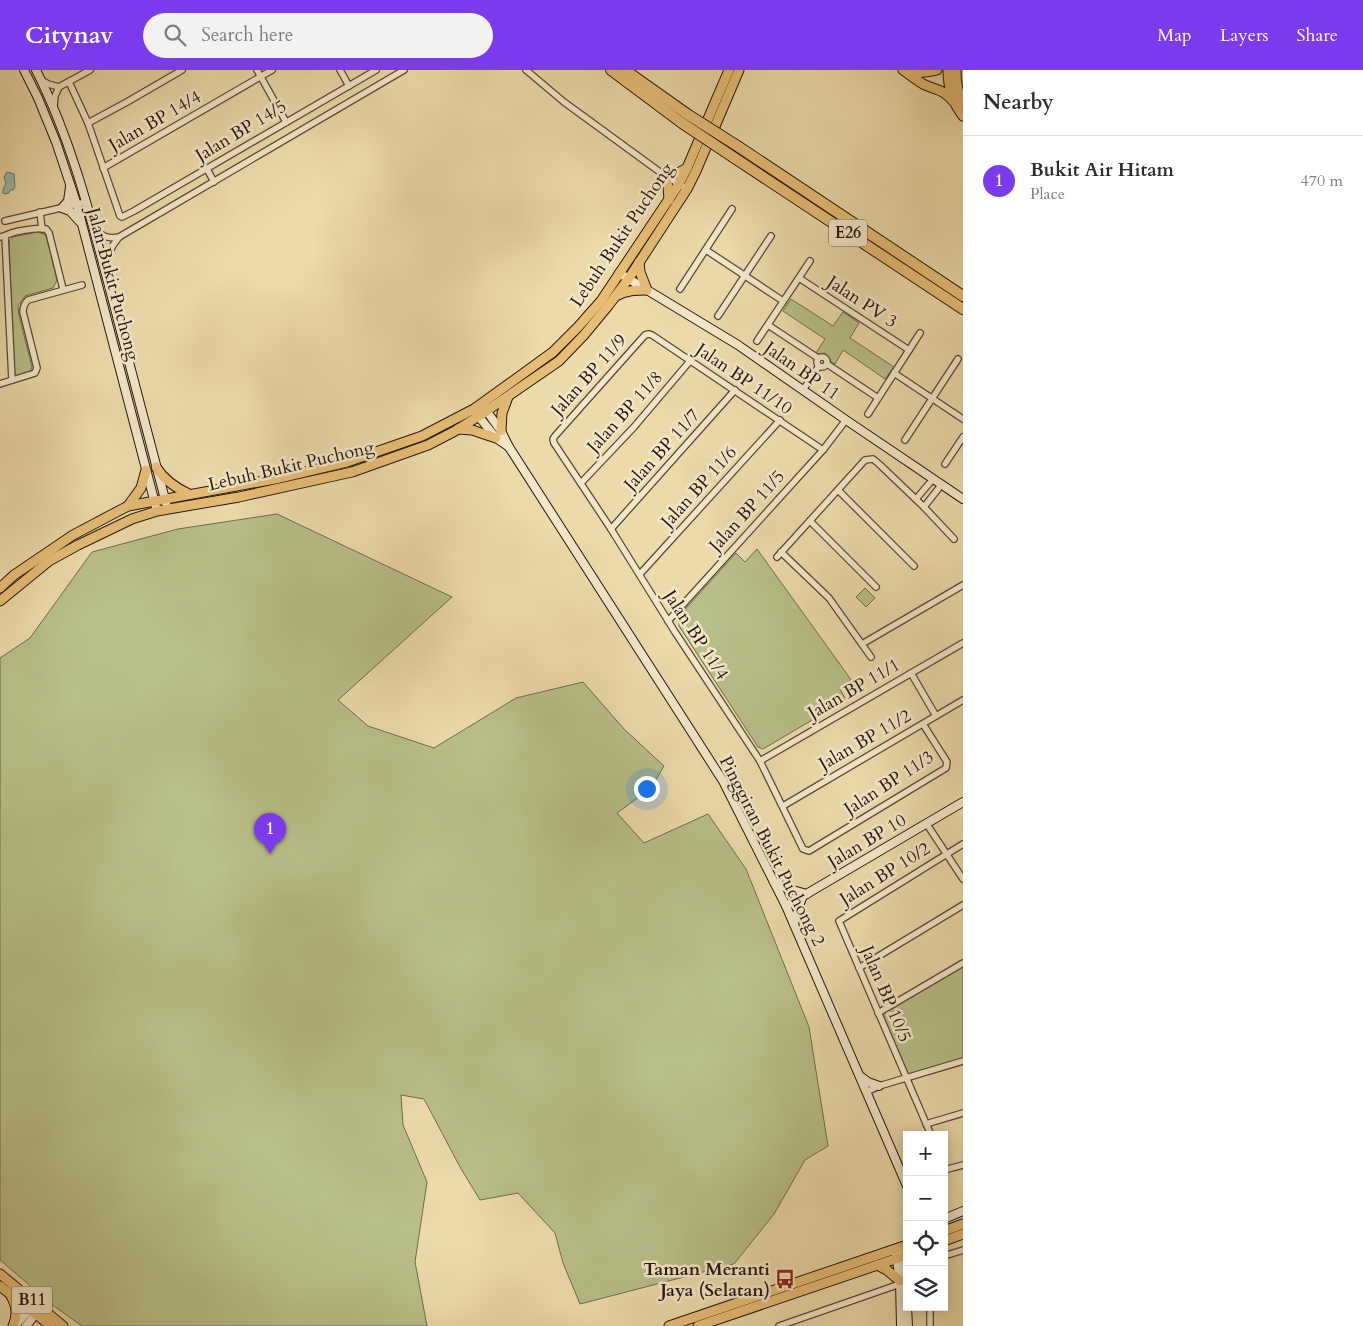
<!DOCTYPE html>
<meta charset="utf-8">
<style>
:root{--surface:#fff;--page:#f2f2f3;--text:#2b2b33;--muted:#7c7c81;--line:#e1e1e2;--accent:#7c3aed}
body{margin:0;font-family:Cardo,serif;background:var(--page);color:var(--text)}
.controls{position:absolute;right:15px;bottom:15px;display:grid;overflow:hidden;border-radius:0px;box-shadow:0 2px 12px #0003}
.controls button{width:45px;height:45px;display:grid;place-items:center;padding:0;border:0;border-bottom:1px solid var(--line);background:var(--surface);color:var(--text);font:25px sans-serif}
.you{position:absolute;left:646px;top:718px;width:18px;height:18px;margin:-12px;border:4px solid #fff;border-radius:50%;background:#1a73e8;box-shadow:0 0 0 8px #1a73e833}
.badge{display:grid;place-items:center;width:32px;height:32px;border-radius:50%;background:var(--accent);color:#fff;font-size:16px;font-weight:700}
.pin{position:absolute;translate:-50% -41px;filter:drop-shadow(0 1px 2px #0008)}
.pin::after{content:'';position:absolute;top:26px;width:18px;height:15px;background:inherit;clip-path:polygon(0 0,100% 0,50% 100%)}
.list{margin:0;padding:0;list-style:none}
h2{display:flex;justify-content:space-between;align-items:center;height:65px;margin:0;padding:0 20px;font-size:21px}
h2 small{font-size:16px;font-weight:400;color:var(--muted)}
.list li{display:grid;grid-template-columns:32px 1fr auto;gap:15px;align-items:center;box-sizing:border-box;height:90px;padding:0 20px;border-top:1px solid var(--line)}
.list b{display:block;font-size:19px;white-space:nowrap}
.list p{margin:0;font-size:16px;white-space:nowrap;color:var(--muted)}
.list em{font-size:16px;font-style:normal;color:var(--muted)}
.icon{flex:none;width:28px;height:28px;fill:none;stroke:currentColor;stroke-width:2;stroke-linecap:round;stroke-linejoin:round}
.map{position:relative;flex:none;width:963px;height:1256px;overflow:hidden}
header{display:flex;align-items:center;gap:30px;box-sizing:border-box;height:70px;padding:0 25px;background:var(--accent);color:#fff}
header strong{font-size:24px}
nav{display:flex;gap:28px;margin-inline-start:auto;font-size:18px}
.search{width:350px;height:45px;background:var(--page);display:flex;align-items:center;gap:12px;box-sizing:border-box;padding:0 18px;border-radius:28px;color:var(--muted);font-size:19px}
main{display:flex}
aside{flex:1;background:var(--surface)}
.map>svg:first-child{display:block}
.green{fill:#b8bf88;stroke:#706b4c}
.water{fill:#9ab9b1;stroke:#6c7871}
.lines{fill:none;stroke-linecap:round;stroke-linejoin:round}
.street-casing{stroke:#584837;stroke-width:8}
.secondary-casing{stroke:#271711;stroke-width:10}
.primary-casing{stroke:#271711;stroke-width:11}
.highway-casing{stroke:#271711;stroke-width:12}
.street{stroke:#f3e7c8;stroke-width:5.5}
.secondary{stroke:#f3e7c8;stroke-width:8}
.primary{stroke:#e6bd75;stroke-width:9}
.highway{stroke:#e6bd75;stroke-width:10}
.highway-bridge-casing{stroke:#271711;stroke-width:12;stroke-linecap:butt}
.highway-bridge{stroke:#e6bd75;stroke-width:10}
.labels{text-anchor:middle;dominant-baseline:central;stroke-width:5;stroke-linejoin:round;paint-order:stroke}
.shield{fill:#f3e7c8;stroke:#645548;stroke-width:1}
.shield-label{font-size:16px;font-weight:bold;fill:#271711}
.street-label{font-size:18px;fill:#271711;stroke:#f3e7c8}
.poi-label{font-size:18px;font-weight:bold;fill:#271711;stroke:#f3e7c8;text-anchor:end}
</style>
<header>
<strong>Citynav</strong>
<div class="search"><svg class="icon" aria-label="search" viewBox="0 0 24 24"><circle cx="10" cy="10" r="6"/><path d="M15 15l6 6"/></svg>Search here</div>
<nav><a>Map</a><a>Layers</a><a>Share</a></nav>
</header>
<main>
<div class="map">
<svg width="963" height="1256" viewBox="0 0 963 1256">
<rect width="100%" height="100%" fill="#ecdaaa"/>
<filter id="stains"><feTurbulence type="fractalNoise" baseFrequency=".004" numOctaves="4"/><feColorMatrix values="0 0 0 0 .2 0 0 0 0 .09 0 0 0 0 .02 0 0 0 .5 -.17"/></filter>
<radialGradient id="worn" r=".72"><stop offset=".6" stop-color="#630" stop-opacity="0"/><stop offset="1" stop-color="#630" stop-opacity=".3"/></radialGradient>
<g class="green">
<polygon points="38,162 46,165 57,210 53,218 25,226 18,236 19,245 32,297 30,302 14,306 9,171 13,167"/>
<polygon points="791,229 833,256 843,242 859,253 850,268 894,297 885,309 843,280 835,294 831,292 828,286 825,283 819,284 816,283 825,269 783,241"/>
<polygon points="277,444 452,527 338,630 368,656 434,678 516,628 583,612 624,659 664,696 651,718 617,743 644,773 708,744 746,799 809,957 828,1076 805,1090 774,1144 734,1194 580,1234 563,1193 555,1163 518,1123 480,1130 460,1097 424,1029 401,1025 403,1055 427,1112 415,1192 427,1256 82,1256 54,1236 0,1190 0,588 30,568 92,482 178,459"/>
<polygon points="757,479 852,611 840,619 846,630 763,679 758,677 679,556 679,546 736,483 745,492"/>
<polygon points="865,518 875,528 866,537 856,527"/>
<polygon points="963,893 963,991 906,1009 878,943"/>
</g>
<polygon class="water" points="7,102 14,104 15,117 13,120 10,120 9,123 5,124 3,123 3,119 6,114 4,107"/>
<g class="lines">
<defs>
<g id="street">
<polyline points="257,0 286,52"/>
<polyline points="340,0 349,16"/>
<polyline points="526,0 564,32 664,105 687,119"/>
<polyline points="41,10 48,14 59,17"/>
<polyline points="69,12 88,53 120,146 122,147 134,141 376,0"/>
<polyline points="59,17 90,0"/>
<polyline points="54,36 55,26 59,17"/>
<polyline points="88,53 127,32 182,0"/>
<polyline points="103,98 272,0"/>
<polyline points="207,99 214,112"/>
<polyline points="40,142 42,159"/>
<polyline points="5,151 86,132"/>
<path d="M95 159C103 167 108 169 119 167"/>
<polyline points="5,166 12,310"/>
<path d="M0 167C5 166 8 164 12 163 17 161 41 157 46 159 47 160 48 162 49 163L63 219"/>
<polyline points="706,180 783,231"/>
<path d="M105 198C107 185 111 177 119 167L404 0"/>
<polyline points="799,208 909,280"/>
<polyline points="680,219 732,139"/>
<polyline points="718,246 771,166"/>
<polyline points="768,255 818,288"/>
<polyline points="757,271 810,191"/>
<circle cx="822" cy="292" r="5"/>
<polyline points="827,294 878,328"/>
<polyline points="894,303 963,349"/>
<path d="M0 314 32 304 35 303 37 298 23 242C23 237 24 234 28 230L82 215"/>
<polyline points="803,320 819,296"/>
<polyline points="868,344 920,263"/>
<polyline points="905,370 958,289"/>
<polyline points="823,380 652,265 649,264 645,265 555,366 553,369 554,373 611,459 675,562 760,691 803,779 809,781 946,698 947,692 923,654"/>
<polyline points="945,394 963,367"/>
<polyline points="581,413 634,357 690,291"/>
<polyline points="838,420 914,496"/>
<polyline points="916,429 933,409"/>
<polyline points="924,437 942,414"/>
<polyline points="810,451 876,517"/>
<polyline points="611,459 735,320"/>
<polyline points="781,482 829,528 871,587"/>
<polyline points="777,487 865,390 873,389 879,394 924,437 954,469"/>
<polyline points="640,504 780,350"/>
<polyline points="668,551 823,380 846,350"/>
<polyline points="862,574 963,515"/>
<polyline points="911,603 936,646"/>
<polyline points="760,691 963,573"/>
<polyline points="783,736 963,630"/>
<polyline points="926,753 963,809"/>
<polyline points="859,898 963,835"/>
<polyline points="878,943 963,893"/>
<polyline points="866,1022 879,1016 963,991"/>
<polyline points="926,1054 963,1043"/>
<polyline points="931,1065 839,851 963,774"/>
<polyline points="944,1097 948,1099 963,1095"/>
<polyline points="944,1186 963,1180"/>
<polyline points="930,1237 930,1256"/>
<polyline points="779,1256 900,1214"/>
</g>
<g id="secondary">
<polyline points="24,0 38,28 56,72 77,135 157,441"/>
<path d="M36 0C70 67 89 140 108 212 127 286 147 359 166 433"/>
<polyline points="70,117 68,131 62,138 70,141 79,151"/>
<polyline points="619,203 738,275 846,350 963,429"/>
<polyline points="483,336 501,361 509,377 723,711 786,836 907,1116"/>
<polyline points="476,343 496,368 509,377"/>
<polyline points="774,812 789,819 807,824"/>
<polyline points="786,836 963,732"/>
<polyline points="794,854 800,833 803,826"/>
<polyline points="860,1006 868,1012 879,1016"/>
<polyline points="944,1149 963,1141"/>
<polyline points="903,1182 907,1214"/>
<polyline points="896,1184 900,1211 901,1256"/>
<polyline points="907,1237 908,1256"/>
<polyline points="15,1256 33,1235"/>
<polyline points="26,1256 38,1241"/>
</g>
<g id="primary">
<path d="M903 0C910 5 916 10 923 14 937 21 942 18 954 32"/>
<path d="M948 0C948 17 952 32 963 46"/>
<path d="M956 0C956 12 957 22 963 33"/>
<path d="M905 1C916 4 926 3 937 0"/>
<polyline points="669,130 668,116 664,105 678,103 687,98"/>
<path d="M616 226C626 220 636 220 647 220L640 202 639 192"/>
<polyline points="458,359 472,360 496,368"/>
<polyline points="501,361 502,343 508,327"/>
<path d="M156 397C164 410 176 418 189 424"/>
<polyline points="128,436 141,418 146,400"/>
<polyline points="0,518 14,505 45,484 73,465 128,436 275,409 347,392 422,366 474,339 553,282 578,257 601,231 679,114 687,98 729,0"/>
<polyline points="0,531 49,491 78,475 132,449 157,441 239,427 352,402 428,375 455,361 479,346 559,291 584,265 608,236 629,208 687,119 696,101 739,0"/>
<polyline points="944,1161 963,1154"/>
<polyline points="944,1171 963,1164"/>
<polyline points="877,1195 887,1200 900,1211"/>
<polyline points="0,1204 63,1256"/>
<polyline points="0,1216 51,1256"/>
<path d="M11 1226C17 1236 18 1245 13 1256"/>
<polyline points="669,1256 907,1175"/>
<polyline points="698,1256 907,1185"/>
</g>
<g id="highway">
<polyline points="611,0 682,53"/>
<polyline points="625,0 687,44"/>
<polyline points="739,77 963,226"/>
<polyline points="733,87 963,239"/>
</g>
</defs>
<use href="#street" class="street-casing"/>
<use href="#secondary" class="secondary-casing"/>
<use href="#primary" class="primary-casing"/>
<use href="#highway" class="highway-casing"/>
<use href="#street" class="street"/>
<use href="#secondary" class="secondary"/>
<use href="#primary" class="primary"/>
<use href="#highway" class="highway"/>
<defs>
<g id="highway-bridge">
<polyline points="687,44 739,77"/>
<polyline points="682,53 733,87"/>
</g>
</defs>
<use href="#highway-bridge" class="highway-bridge-casing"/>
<use href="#highway-bridge" class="highway-bridge"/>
</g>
<defs>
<symbol id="bus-bare" viewBox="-9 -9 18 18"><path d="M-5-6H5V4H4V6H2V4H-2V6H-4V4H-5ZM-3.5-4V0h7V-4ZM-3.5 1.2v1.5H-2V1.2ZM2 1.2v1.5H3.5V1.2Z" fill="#8f2418" stroke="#f3e7c8" stroke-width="2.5" paint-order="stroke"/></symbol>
</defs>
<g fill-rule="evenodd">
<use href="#bus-bare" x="771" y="1195" width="28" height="28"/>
</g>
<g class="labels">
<g class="shield">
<rect x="829" y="149.5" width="38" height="27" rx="4"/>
<rect x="12" y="1216.5" width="40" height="27" rx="4"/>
</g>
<g class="shield-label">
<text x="848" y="163">E26</text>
<text x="32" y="1230">B11</text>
</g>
<g class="street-label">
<text transform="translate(155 51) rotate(-30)">Jalan BP 14/4</text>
<text transform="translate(241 61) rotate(-31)">Jalan BP 14/5</text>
<text transform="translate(622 165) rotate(-56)">Lebuh Bukit Puchong</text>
<text transform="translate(113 214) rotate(75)">Jalan Bukit Puchong</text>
<text transform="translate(862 232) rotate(33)">Jalan PV 3</text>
<text transform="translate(802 301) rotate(35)">Jalan BP 11</text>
<text transform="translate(589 305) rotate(-48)">Jalan BP 11/9</text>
<text transform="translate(744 309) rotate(34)">Jalan BP 11/10</text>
<text transform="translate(625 342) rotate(-48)">Jalan BP 11/8</text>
<text transform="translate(662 380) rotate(-48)">Jalan BP 11/7</text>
<text transform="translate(291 396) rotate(-13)">Lebuh Bukit Puchong</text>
<text transform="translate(699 417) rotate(-48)">Jalan BP 11/6</text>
<text transform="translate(747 441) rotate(-48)">Jalan BP 11/5</text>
<text transform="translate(696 565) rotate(57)">Jalan BP 11/4</text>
<text transform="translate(854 619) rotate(-30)">Jalan BP 11/1</text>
<text transform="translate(865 670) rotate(-30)">Jalan BP 11/2</text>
<text transform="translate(889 713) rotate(-33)">Jalan BP 11/3</text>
<text transform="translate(867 771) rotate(-31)">Jalan BP 10</text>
<text transform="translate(772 781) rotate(63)">Pinggiran Bukit Puchong 2</text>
<text transform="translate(885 804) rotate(-32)">Jalan BP 10/2</text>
<text transform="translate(886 924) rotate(67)">Jalan BP 10/5</text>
</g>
<g class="poi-label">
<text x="770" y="1199">Taman Meranti<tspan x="770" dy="21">Jaya (Selatan)</tspan></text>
</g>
</g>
<rect width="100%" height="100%" filter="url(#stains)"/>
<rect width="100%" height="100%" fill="url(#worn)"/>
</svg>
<div class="controls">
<button>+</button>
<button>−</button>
<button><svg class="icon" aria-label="locate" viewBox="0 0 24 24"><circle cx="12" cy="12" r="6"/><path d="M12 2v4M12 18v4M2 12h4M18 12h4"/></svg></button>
<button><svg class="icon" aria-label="layers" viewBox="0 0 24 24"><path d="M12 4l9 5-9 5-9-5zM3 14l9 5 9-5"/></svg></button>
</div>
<div class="you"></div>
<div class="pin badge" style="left:270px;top:784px">1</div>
</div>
<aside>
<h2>Nearby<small></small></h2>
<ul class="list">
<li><span class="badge">1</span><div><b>Bukit Air Hitam</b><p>Place</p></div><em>470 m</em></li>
</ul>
</aside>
</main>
